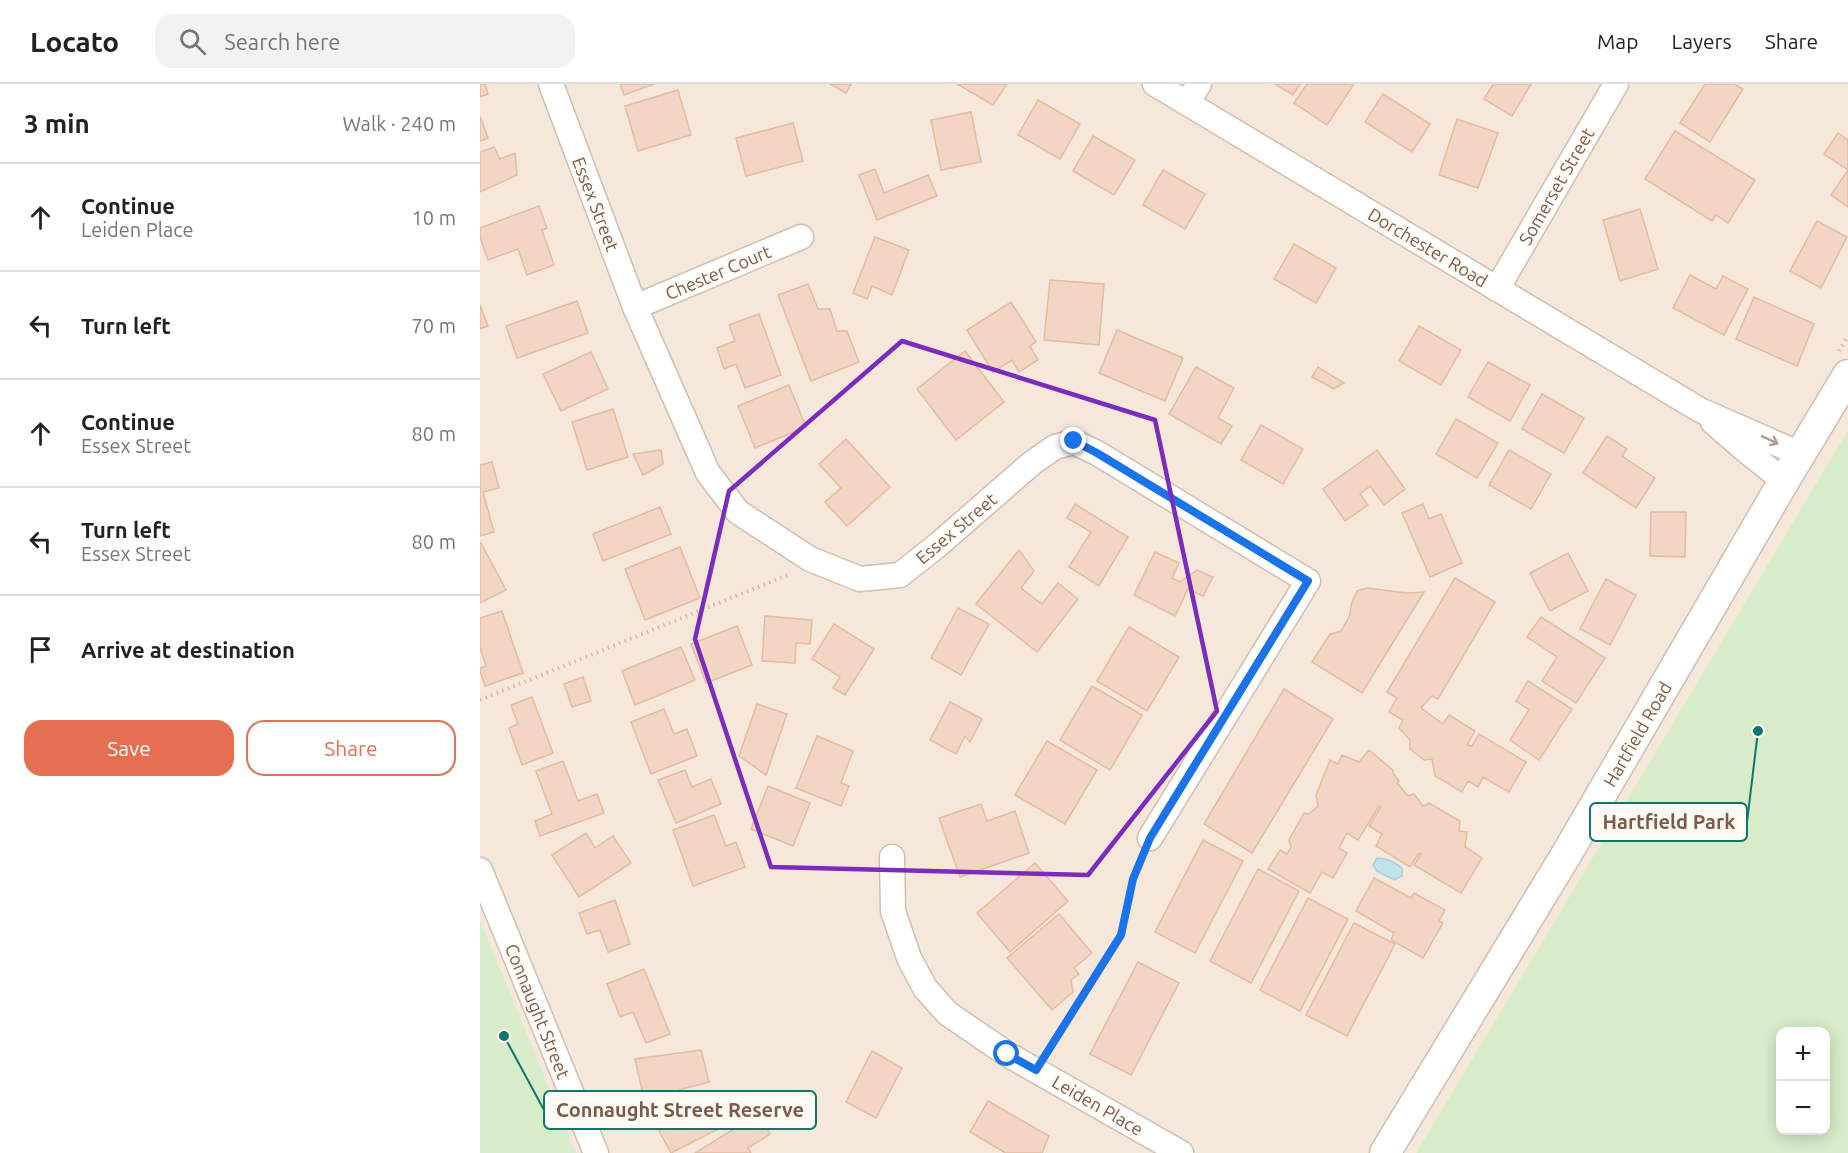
<!DOCTYPE html>
<meta charset="utf-8">
<style>
:root{--surface:#fff;--page:#f2f2f2;--text:#222;--muted:#767676;--line:#e0e0e0;--accent:#e76f51}
body{margin:0;font-family:Ubuntu,sans-serif;background:var(--page);color:var(--text)}
.controls{position:absolute;right:18px;bottom:18px;display:grid;overflow:hidden;border-radius:12px;box-shadow:0 3px 15px #0003}
.controls button{width:54px;height:54px;display:grid;place-items:center;padding:0;border:0;border-bottom:2px solid var(--line);background:var(--surface);color:var(--text);font:30px sans-serif}
.stop{position:absolute;width:18px;height:18px;margin:-14px;border:4px solid #1a73e8;border-radius:50%;background:#fff}
.stop.end{background:#1a73e8;border-color:#fff;box-shadow:0 2px 6px #0008}
.list{margin:0;padding:0;list-style:none}
h2{display:flex;justify-content:space-between;align-items:center;height:78px;margin:0;padding:0 24px;font-size:26px}
h2 small{font-size:20px;font-weight:400;color:var(--muted)}
.list li{display:grid;grid-template-columns:39px 1fr auto;gap:18px;align-items:center;box-sizing:border-box;height:108px;padding:0 24px;border-top:2px solid var(--line)}
.list b{display:block;font-size:22px;white-space:nowrap}
.list p{margin:0;font-size:20px;white-space:nowrap;color:var(--muted)}
.list em{font-size:20px;font-style:normal;color:var(--muted)}
.actions{display:flex;gap:12px;padding:18px 24px}
.actions a{flex:1;padding:14px 0;border:2px solid var(--accent);border-radius:18px;text-align:center;font-size:21px;color:var(--accent)}
.actions .main{background:var(--accent);color:#fff}
.icon{flex:none;width:33px;height:33px;fill:none;stroke:currentColor;stroke-width:2;stroke-linecap:round;stroke-linejoin:round}
.map{position:relative;flex:none;width:1368px;height:1069px;overflow:hidden}
header{display:flex;align-items:center;gap:36px;box-sizing:border-box;height:84px;padding:0 30px;background:var(--surface);border-bottom:2px solid var(--line)}
header strong{font-size:28px}
nav{display:flex;gap:33px;margin-inline-start:auto;font-size:21px}
.search{width:420px;height:54px;background:var(--page);display:flex;align-items:center;gap:15px;box-sizing:border-box;padding:0 21px;border-radius:18px;color:var(--muted);font-size:22px}
main{display:flex}
aside{flex:1;background:var(--surface)}
.map>svg:first-child{display:block}
.residential{fill:#f5e8da}
.green{fill:#d8ecc9;fill-rule:evenodd}
.water{fill:#bfe3e8;stroke:#a5d3da;stroke-width:1.5}
.building{fill:#f3d5c3;stroke:#e6bba3;stroke-width:1.5}
.lines{fill:none;stroke-linecap:round;stroke-linejoin:round}
.minor-casing{stroke:#d1beb0;stroke-width:27}
.tertiary-casing{stroke:#d1beb0;stroke-width:33}
.path{stroke:#d9b8a5;stroke-width:4;stroke-dasharray:1.5 4.5;stroke-linecap:butt}
.minor{stroke:#fff;stroke-width:24}
.tertiary{stroke:#fff;stroke-width:30}
.oneway{stroke:#af9d94}
.route{stroke:#1a73e8;stroke-width:8}
.marked{fill:none;stroke:#7b2cbf;stroke-width:4.5;stroke-linejoin:round}
.labels{text-anchor:middle;dominant-baseline:central;stroke-width:4.5;stroke-linejoin:round;paint-order:stroke}
.street-label{font-size:18px;fill:#7a5c4d;stroke:#fffaf3}
.leader{fill:none;stroke:#0f766e;stroke-width:2}
.callout-dot{fill:#0f766e;stroke:#fffaf3;stroke-width:2}
.callout{fill:#fffaf3;stroke:#0f766e;stroke-width:2}
.callout-label{font-size:20px;text-anchor:middle;font-weight:bold;fill:#7a5c4d}
</style>
<header>
<strong>Locato</strong>
<div class="search"><svg class="icon" aria-label="search" viewBox="0 0 24 24"><circle cx="10" cy="10" r="6"/><path d="M15 15l6 6"/></svg>Search here</div>
<nav><a>Map</a><a>Layers</a><a>Share</a></nav>
</header>
<main>
<aside>
<h2>3 min<small>Walk · 240 m</small></h2>
<ul class="list">
<li><svg class="icon" aria-label="ahead" viewBox="0 0 24 24"><path d="M12 20V5M6 11l6-6 6 6"/></svg><div><b>Continue</b><p>Leiden Place</p></div><em>10 m</em></li>
<li><svg class="icon" aria-label="left" viewBox="0 0 24 24"><path d="M17 20v-9H6M10 6l-5 5 5 5"/></svg><div><b>Turn left</b></div><em>70 m</em></li>
<li><svg class="icon" aria-label="ahead" viewBox="0 0 24 24"><path d="M12 20V5M6 11l6-6 6 6"/></svg><div><b>Continue</b><p>Essex Street</p></div><em>80 m</em></li>
<li><svg class="icon" aria-label="left" viewBox="0 0 24 24"><path d="M17 20v-9H6M10 6l-5 5 5 5"/></svg><div><b>Turn left</b><p>Essex Street</p></div><em>80 m</em></li>
<li><svg class="icon" aria-label="arrive" viewBox="0 0 24 24"><path d="M6 21V4h12l-3 4 3 4H6"/></svg><div><b>Arrive at destination</b></div></li>
</ul>
<div class="actions"><a class="main">Save</a><a>Share</a></div>
</aside>
<div class="map">
<svg width="1368" height="1069" viewBox="0 0 1368 1069">
<rect width="100%" height="100%" fill="#fdf6ec"/>
<polygon class="residential" points="0,0 1368,0 1368,346 936,1069 0,1069"/>
<g class="green">
<path d="M1368 346V1069H936ZM1300 948H1346V1046H1300Z"/>
<polygon points="0,836 96,1069 0,1069"/>
</g>
<path class="water" d="M897 774C907 774 914 777 922 784V792L914 796 897 787 893 781Z"/>
<g class="building">
<polygon points="0,0 5,0 8,10 0,13"/>
<polygon points="140,0 174,0 144,11"/>
<polygon points="350,0 371,0 366,9"/>
<polygon points="477,0 527,0 513,21"/>
<polygon points="795,0 820,0 813,11"/>
<polygon points="827,0 874,0 847,41 814,19"/>
<polygon points="1013,0 1051,0 1032,32 1004,15"/>
<polygon points="1225,0 1254,0 1263,5 1230,58 1200,39"/>
<polygon points="198,6 211,51 158,67 145,22"/>
<polygon points="903,10 950,40 932,68 885,38"/>
<polygon points="558,16 600,40 580,75 538,51"/>
<polygon points="491,28 501,78 461,86 451,36"/>
<polygon points="0,32 8,54 0,57"/>
<polygon points="977,35 1018,49 998,104 959,91"/>
<polygon points="313,39 323,77 266,92 256,54"/>
<polygon points="1195,47 1275,96 1248,139 1236,131 1232,137 1165,95"/>
<polygon points="1358,49 1368,56 1368,123 1351,111 1368,86 1344,70"/>
<polygon points="613,52 655,76 634,111 593,87"/>
<polygon points="14,63 20,75 35,69 37,91 0,108 0,68"/>
<polygon points="395,85 404,109 448,91 457,112 397,136 379,91"/>
<polygon points="683,86 725,110 705,145 663,121"/>
<polygon points="59,122 67,144 62,146 74,181 47,191 38,165 8,176 0,153 0,144"/>
<polygon points="1160,125 1178,185 1140,197 1123,136"/>
<polygon points="1337,137 1367,153 1341,204 1310,187"/>
<polygon points="395,153 429,166 412,211 392,202 387,215 373,209"/>
<polygon points="814,160 856,184 836,219 794,195"/>
<polygon points="1210,191 1236,205 1243,192 1268,205 1244,251 1193,224"/>
<polygon points="570,196 624,200 619,261 564,256"/>
<polygon points="328,200 338,225 350,225 357,247 367,247 379,278 331,297 298,211"/>
<polygon points="1274,213 1334,240 1317,282 1256,255"/>
<polygon points="97,217 108,249 37,274 26,242"/>
<polygon points="531,218 556,258 550,262 558,276 539,288 532,276 513,288 487,246"/>
<polygon points="0,221 8,242 0,245"/>
<polygon points="279,230 301,291 265,304 256,280 244,285 237,264 255,257 249,241"/>
<polygon points="939,242 981,266 961,301 919,277"/>
<polygon points="637,246 703,274 685,317 619,289"/>
<polygon points="485,267 524,318 476,356 437,305"/>
<polygon points="111,268 128,305 81,327 63,290"/>
<polygon points="1008,278 1050,301 1030,337 988,313"/>
<polygon points="716,283 754,304 738,334 752,342 741,360 689,330"/>
<polygon points="838,283 864,299 854,305 832,293"/>
<polygon points="309,301 326,343 275,364 258,322"/>
<polygon points="1062,310 1104,334 1084,369 1042,345"/>
<polygon points="133,325 148,373 107,386 92,338"/>
<polygon points="976,335 1018,359 997,394 956,370"/>
<polygon points="781,341 823,365 803,400 761,376"/>
<polygon points="1127,352 1147,365 1142,372 1175,394 1156,424 1103,389"/>
<polygon points="366,355 410,403 367,442 345,418 361,404 339,380"/>
<polygon points="181,366 183,380 163,391 153,370"/>
<polygon points="897,366 925,405 904,421 890,402 880,410 888,421 865,437 843,405"/>
<polygon points="1029,366 1071,390 1051,425 1009,401"/>
<polygon points="12,378 19,404 3,408 14,448 0,452 0,381"/>
<polygon points="595,420 648,453 619,502 589,483 611,448 587,434"/>
<polygon points="943,420 949,435 961,430 982,479 950,493 922,429"/>
<polygon points="180,423 191,450 123,477 113,450"/>
<polygon points="1171,428 1206,428 1205,473 1170,472"/>
<polygon points="0,459 1,459 26,506 0,519"/>
<polygon points="200,463 220,514 165,536 145,485"/>
<polygon points="539,466 554,487 541,504 562,520 578,499 598,515 557,568 496,520"/>
<polygon points="675,468 699,479 692,494 700,498 717,486 733,493 723,512 708,505 695,532 654,511"/>
<polygon points="1088,469 1108,507 1070,527 1050,489"/>
<polygon points="975,494 1015,518 958,615 952,612 941,624 963,640 969,631 995,647 987,661 992,662 999,650 1046,678 1029,708 1003,693 998,703 988,697 982,708 955,692 952,675 944,676 930,665 930,656 919,644 923,636 909,628 917,614 907,608"/>
<polygon points="1126,495 1156,511 1130,561 1100,545"/>
<polygon points="887,504 927,509 944,508 882,609 832,578 850,550 861,547 869,533 872,518 877,507"/>
<polygon points="478,524 509,540 481,591 451,574"/>
<polygon points="22,527 43,589 5,602 0,587 0,584 6,582 0,564 0,534"/>
<polygon points="285,532 332,536 330,560 316,559 315,579 282,577"/>
<polygon points="1061,533 1125,574 1096,619 1062,597 1077,573 1047,553"/>
<polygon points="354,540 394,565 365,611 353,604 360,593 332,575"/>
<polygon points="257,542 272,581 226,599 211,560"/>
<polygon points="649,543 699,573 667,627 617,597"/>
<polygon points="201,563 215,596 155,621 142,587"/>
<polygon points="103,593 111,617 92,623 84,600"/>
<polygon points="1048,597 1092,625 1059,676 1030,656 1049,626 1036,617"/>
<polygon points="612,602 662,631 630,686 580,656"/>
<polygon points="804,605 853,635 772,769 724,740"/>
<polygon points="52,613 73,669 42,681 29,644 38,640 31,621"/>
<polygon points="470,618 502,635 490,658 485,652 476,670 450,656"/>
<polygon points="277,620 307,630 286,691 259,672"/>
<polygon points="184,625 194,650 207,645 217,672 171,690 151,638"/>
<polygon points="337,652 373,667 361,699 369,702 361,722 316,704"/>
<polygon points="567,657 617,686 585,740 535,711"/>
<polygon points="889,666 913,686 913,689 919,697 917,699 928,712 934,710 943,722 949,719 980,737 979,747 987,748 985,763 1002,774 981,809 934,781 941,770 939,769 930,783 896,762 902,750 889,742 901,723 899,722 878,756 867,749 859,764 867,769 853,794 842,788 830,809 788,785 800,766 807,770 811,763 809,756 824,729 829,730 838,722 836,711 850,676 858,680 862,671 879,678"/>
<polygon points="83,677 98,717 117,710 124,729 60,752 55,737 72,730 56,687"/>
<polygon points="205,686 212,703 231,695 241,720 196,739 178,696"/>
<polygon points="288,702 330,719 313,762 271,745"/>
<polygon points="501,720 507,737 535,727 549,769 480,793 459,734"/>
<polygon points="234,731 246,762 256,758 265,783 213,802 193,746"/>
<polygon points="106,749 115,764 133,752 151,779 99,813 72,771"/>
<polygon points="723,756 763,777 715,869 675,848"/>
<polygon points="555,779 588,817 530,868 497,829"/>
<polygon points="778,785 819,807 771,899 730,877"/>
<polygon points="894,794 931,814 934,809 965,826 959,837 963,839 943,874 911,856 914,849 876,827"/>
<polygon points="828,814 868,835 820,927 780,906"/>
<polygon points="135,816 150,860 128,868 120,846 107,850 99,829"/>
<polygon points="579,830 612,869 594,884 599,890 591,896 593,908 572,926 527,874"/>
<polygon points="874,839 915,860 867,952 826,931"/>
<polygon points="658,878 699,899 651,991 610,970"/>
<polygon points="164,885 190,950 166,959 153,928 140,933 127,900"/>
<polygon points="221,966 229,998 199,1006 183,1019 162,1006 155,975"/>
<polygon points="392,967 422,984 396,1034 366,1018"/>
<polygon points="249,1011 262,1026 258,1035 191,1069 179,1047"/>
<polygon points="508,1017 569,1052 562,1069 524,1069 524,1068 490,1048"/>
<polygon points="278,1030 290,1050 268,1064 271,1069 215,1069"/>
</g>
<g class="lines">
<defs>
<g id="minor">
<polyline points="71,0 155,223 228,389 258,428 330,475 380,495 420,491 459,460 552,379 575,363 594,358 617,369 828,497 670,754"/>
<polyline points="675,0 1220,326 1320,370"/>
<polyline points="707,19 719,0"/>
<polyline points="1017,205 1136,0"/>
<polyline points="155,223 321,153"/>
<polyline points="1233,338 1264,365 1304,397"/>
<polyline points="412,773 413,827 429,874 445,904 467,929 527,970 701,1069"/>
<polyline points="0,786 116,1069"/>
</g>
<polyline id="tertiary" points="905,1069 1086,771 1304,397 1368,291"/>
</defs>
<use href="#minor" class="minor-casing"/>
<use href="#tertiary" class="tertiary-casing"/>
<g class="path">
<polyline points="1359,267 1368,252"/>
<polyline points="0,616 310,490"/>
<polyline points="568,968 641,851 653,795 662,774"/>
</g>
<use href="#minor" class="minor"/>
<use href="#tertiary" class="tertiary"/>
</g>
<defs><path id="oneway-shaft" d="M-6 0H5M1.5-3L5.5 0L1.5 3" fill="none" stroke-width="1.6" stroke-linecap="round" stroke-linejoin="round" transform="scale(1.5)"/></defs>
<use class="oneway" href="#oneway-shaft" transform="translate(1290 356) rotate(25)"/>
<g class="lines">
<polyline class="route" points="527,970 556,986 641,851 653,795 670,754 828,497 617,369 594,357"/>
</g>
<path class="marked" d="M422 257 675 336 737 627 608 791 291 783 215 555 249 407Z"/>
<g class="labels">
<g class="street-label">
<text transform="translate(1076 102) rotate(-60)">Somerset Street</text>
<text transform="translate(116 120) rotate(69)">Essex Street</text>
<text transform="translate(948 163) rotate(31)">Dorchester Road</text>
<text transform="translate(238 188) rotate(-23)">Chester Court</text>
<text transform="translate(476 444) rotate(-40)">Essex Street</text>
<text transform="translate(1157 650) rotate(-60)">Hartfield Road</text>
<text transform="translate(58 927) rotate(68)">Connaught Street</text>
<text transform="translate(618 1021) rotate(30)">Leiden Place</text>
</g>
</g>
<path class="leader" d="M1278 647L1267 738M24 952L64 1026"/>
<g class="callout-dot">
<circle cx="1278" cy="647" r="6"/>
<circle cx="24" cy="952" r="6"/>
</g>
<g class="callout">
<rect x="1110" y="719" width="157" height="38" rx="6"/>
<rect x="64" y="1007" width="272" height="38" rx="6"/>
</g>
<g class="callout-label">
<text x="1189" y="745">Hartfield Park</text>
<text x="200" y="1033">Connaught Street Reserve</text>
</g>
</svg>
<div class="controls">
<button>+</button>
<button>−</button>
</div>
<div class="stop" style="left:527px;top:970px"></div>
<div class="stop end" style="left:594px;top:357px"></div>
</div>
</main>
